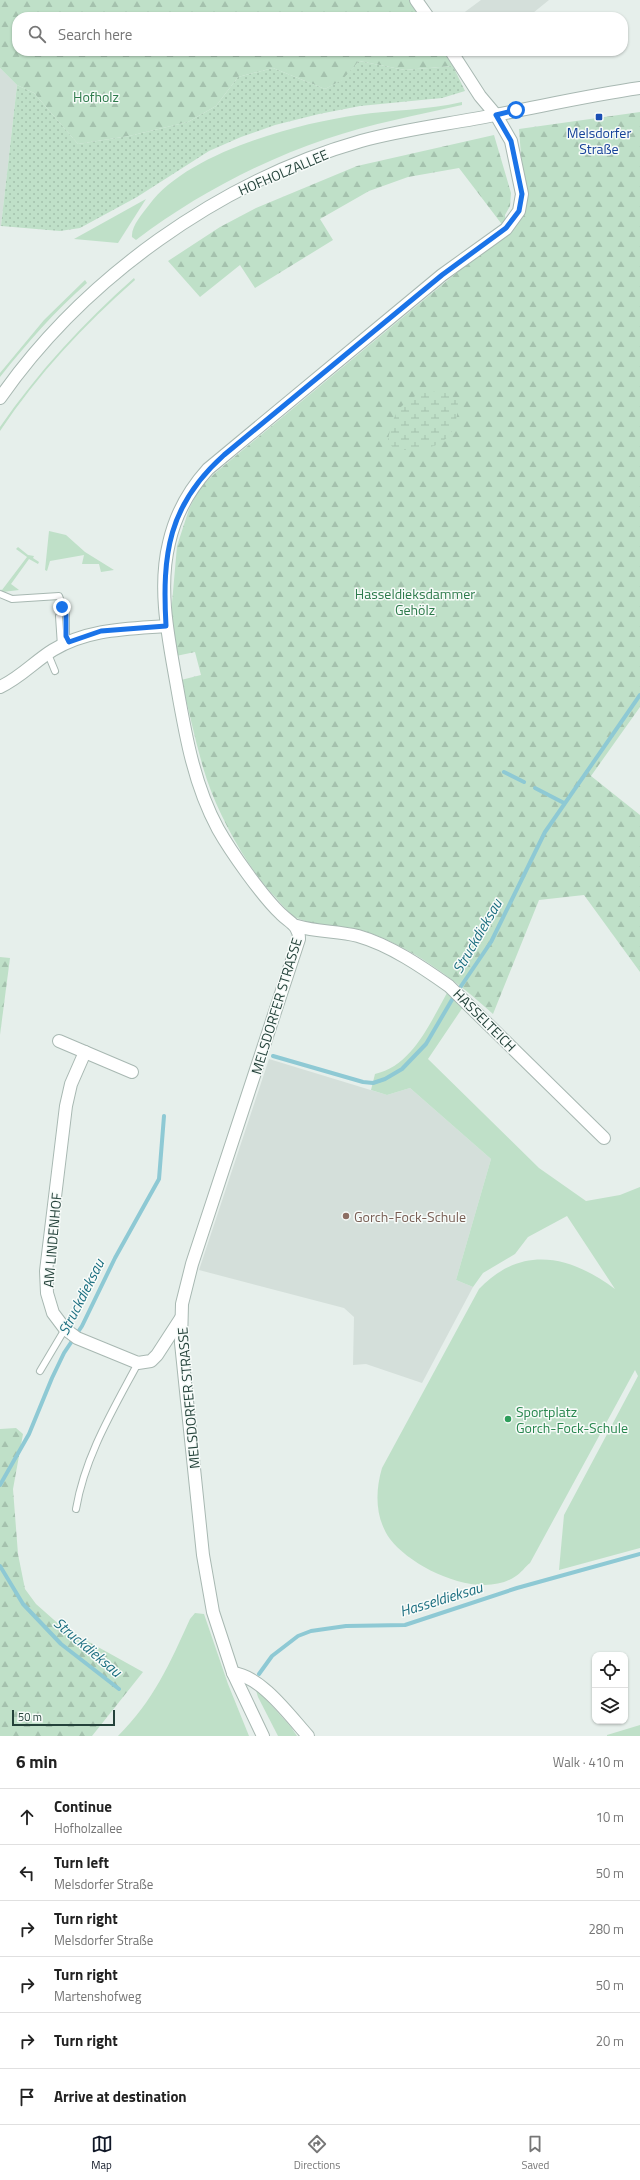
<!DOCTYPE html>
<meta charset="utf-8">
<style>
:root{--surface:#fff;--page:#f6f6f6;--text:#222;--muted:#767676;--line:#e0e0e0;--accent:#111827}
body{margin:0;font-family:"Titillium Web",sans-serif;background:var(--page);color:var(--text)}
.controls{position:absolute;right:12px;bottom:12px;display:grid;overflow:hidden;border-radius:8px;box-shadow:0 1px 3px #0004}
.controls button{width:36px;height:36px;display:grid;place-items:center;padding:0;border:0;border-bottom:1px solid var(--line);background:var(--surface);color:var(--text);font:20px sans-serif}
.scale{position:absolute;left:12px;bottom:10px;width:103px;box-sizing:border-box;padding-left:4px;border:2px solid #24423a;border-top:0;font-size:11px;line-height:14px;white-space:nowrap;color:#24423a;-webkit-text-stroke:3px #f7fbf9;paint-order:stroke}
.stop{position:absolute;width:12px;height:12px;margin:-9px;border:3px solid #1a73e8;border-radius:50%;background:#fff}
.stop.end{background:#1a73e8;border-color:#fff;box-shadow:0 1px 4px #0008}
.list{margin:0;padding:0;list-style:none}
h2{display:flex;justify-content:space-between;align-items:center;height:52px;margin:0;padding:0 16px;font-size:17px}
h2 small{font-size:13px;font-weight:400;color:var(--muted)}
.list li{display:grid;grid-template-columns:26px 1fr auto;gap:12px;align-items:center;box-sizing:border-box;height:56px;padding:0 16px;border-top:1px solid var(--line)}
.list b{display:block;font-size:15px;white-space:nowrap}
.list p{margin:0;font-size:13px;white-space:nowrap;color:var(--muted)}
.list em{font-size:13px;font-style:normal;color:var(--muted)}
.icon{flex:none;width:22px;height:22px;fill:none;stroke:currentColor;stroke-width:2;stroke-linecap:round;stroke-linejoin:round}
.map{position:relative;flex:none;width:640px;height:1736px;overflow:hidden}
.search{position:absolute;background:var(--surface);box-shadow:0 1px 3px #0004;left:12px;right:12px;top:12px;height:44px;display:flex;align-items:center;gap:10px;box-sizing:border-box;padding:0 14px;border-radius:16px;color:var(--muted);font-size:15px}
.sheet{height:388px;background:var(--surface)}
nav{display:flex;justify-content:space-around;align-items:center;box-sizing:border-box;height:56px;border-top:1px solid var(--line);background:var(--surface);font-size:11px;color:var(--muted)}
nav a{display:grid;justify-items:center;gap:2px}
nav .on{color:var(--accent)}
.map>svg:first-child{display:block}
.built{fill:#d4dfda}
.grass{fill:#bfe0c8}
.forest{fill:url(#forest-firs)}
.wetland{fill:url(#wetland-marsh)}
.park{fill:url(#park-dots)}
.lines{fill:none;stroke-linecap:round;stroke-linejoin:round}
.stream{stroke:#8ec9d4;stroke-width:4}
.service-casing{stroke:#a8b8b2;stroke-width:8}
.minor-casing{stroke:#a8b8b2;stroke-width:14}
.tertiary-casing{stroke:#a8b8b2;stroke-width:14}
.service{stroke:#fff;stroke-width:6}
.minor{stroke:#fff;stroke-width:12}
.tertiary{stroke:#fff;stroke-width:12}
.route{stroke:#1a73e8;stroke-width:5}
.transit-dot{fill:#1a4fb4;stroke:#f7fbf9;stroke-width:1.5}
.education-dot{fill:#8d6e63;stroke:#f7fbf9;stroke-width:1.5}
.leisure-dot{fill:#2e9e5b;stroke:#f7fbf9;stroke-width:1.5}
.labels{text-anchor:middle;dominant-baseline:central;stroke-width:3;stroke-linejoin:round;paint-order:stroke}
.park-label{font-size:14px;fill:#2d7a4b;stroke:#f7fbf9}
.transit-label{font-size:14px;fill:#164399;stroke:#f7fbf9}
.street-label{font-size:14px;fill:#24423a;stroke:#f7fbf9}
.education-label{font-size:14px;fill:#785e54;stroke:#f7fbf9;text-anchor:start}
.leisure-label{font-size:14px;fill:#27864d;stroke:#f7fbf9;text-anchor:start}
.water-label{font-size:15px;font-style:italic;fill:#1c6f80;stroke:#f7fbf9}
</style>
<div class="map">
<svg width="640" height="1736" viewBox="0 0 640 1736">
<defs>
<pattern id="forest-firs" width="22" height="20" patternUnits="userSpaceOnUse"><rect width="22" height="20" fill="#bfe0c8"/><path d="M5 1l3.5 6h-7zM16 11l3.5 6h-7z" fill="#a4c1ad"/></pattern>
<pattern id="wetland-marsh" width="20" height="14" patternUnits="userSpaceOnUse"><rect width="20" height="14" fill="#bfe0c8"/><path d="M1 5h8M5 5V1M11 12h8M15 12V8" fill="none" stroke="#a4c1ad"/></pattern>
<pattern id="park-dots" width="8" height="8" patternUnits="userSpaceOnUse"><rect width="8" height="8" fill="#bfe0c8"/><path d="M2 2h.1M6 6h.1" fill="none" stroke="#a4c1ad" stroke-width="1.8" stroke-linecap="round"/></pattern>
</defs>
<rect width="100%" height="100%" fill="#e6efeb"/>
<g class="built">
<polygon points="481,0 549,0 528,17 458,17"/>
<polygon points="0,68 17,85 1,226 0,226"/>
<polygon points="269,1059 387,1095 410,1088 491,1159 456,1280 473,1287 422,1383 366,1364 353,1365 354,1317 344,1308 199,1270"/>
</g>
<g class="grass">
<path d="M462 102V105C417 115 370 124 326 139 258 162 193 197 136 240L132 237C131 226 143 213 149 205 187 153 295 124 357 115 392 110 427 110 462 102Z"/>
<polygon points="146,199 118,243 74,239"/>
<path d="M134 278 135 280C84 325 38 374 0 431V427C39 371 83 323 134 278Z"/>
<path d="M85 280 87 283C55 311 27 343 0 377V373L44 320Z"/>
<polygon points="49,531 66,535 85,552 114,570 101,572 99,564 82,564 84,555 50,561 47,571 45,570"/>
<polygon points="18,547 28,555 34,556 33,558 39,562 38,564 29,559 11,584 19,590 3,592 0,589 2,590 27,557 16,549"/>
<path d="M447 993 463 1007 428 1059 539 1168 586 1201 620 1195 640 1187V1548L559 1570 564 1515 638 1376 635 1370 530 1563C525 1567 521 1573 516 1576 481 1601 413 1569 390 1539 375 1518 375 1492 382 1468L479 1289C522 1244 571 1256 615 1289L567 1216 528 1237 515 1254 483 1273 473 1287 456 1280 491 1159 410 1088 387 1095 371 1090 375 1074C412 1066 430 1023 447 993Z"/>
<path d="M195 1613 204 1614 228 1684 249 1736H118C154 1700 169 1665 190 1619Z"/>
<polygon points="255,1687 291,1727 297,1736 278,1736 258,1697"/>
<polygon points="640,1725 640,1736 607,1736 607,1735"/>
</g>
<g class="forest">
<polygon points="0,0 409,0 420,17 17,17 17,51 443,51 453,66 405,70 359,61 343,80 325,89 273,68 238,77 216,106 188,122 129,136 78,144 34,93 17,85 0,68"/>
<path d="M640 112V707L591 776 640 815V972L584 895 539 900 493 1014C458 982 412 947 367 932 345 924 321 928 299 919 291 916 283 906 277 899 249 871 220 818 207 780 196 747 190 713 181 680L201 675 195 652 176 656 170 626 177 546 189 509 199 489 215 473 507 231 459 168 408 177 369 191 320 219 333 240 255 288 240 265 200 297 168 261 220 227 256 208 357 166 494 135 511 193 510 206 505 215 507 230 524 195 519 129Z"/>
<polygon points="0,957 10,958 0,1035"/>
<polygon points="16,1428 23,1434 13,1489 18,1554 25,1589 36,1604 62,1627 143,1672 92,1736 0,1736 0,1429"/>
</g>
<path class="wetland" d="M425 391 447 392 458 401C458 446 433 451 394 450L388 440C393 412 400 403 425 391Z"/>
<polygon class="park" points="359,61 405,70 453,66 465,91 442,98 360,106 319,114 275,125 241,137 209,151 137,197 80,228 60,231 1,226 17,85 34,93 78,144 129,136 188,122 216,106 238,77 273,68 325,89 342,80"/>
<g class="lines">
<g class="stream">
<polyline points="504,772 524,782"/>
<polyline points="535,788 564,803"/>
<polyline points="273,1056 363,1082 373,1083 385,1079 402,1069 426,1044 453,998 491,942 545,832 640,695"/>
<polyline points="0,1485 29,1434 52,1378 64,1353 82,1326 115,1258 159,1179 164,1116"/>
<polyline points="0,1566 23,1604 61,1644 119,1689"/>
<polyline points="259,1674 272,1656 298,1636 311,1631 346,1626 405,1625 517,1588 640,1554"/>
</g>
<defs>
<g id="service">
<polyline points="0,594 12,599 59,596 66,615 66,636 69,642"/>
<polyline points="61,646 59,616 63,611"/>
<polyline points="48,654 55,671"/>
<polyline points="40,1371 65,1329"/>
<path d="M76 1509C85 1456 113 1410 138 1363"/>
</g>
<g id="minor">
<polyline points="416,0 428,17"/>
<path d="M0 687C20 678 35 661 53 650 88 629 126 629 166 626"/>
<path d="M297 926C317 932 338 931 358 936 390 945 422 967 449 986L604 1138"/>
<polyline points="59,1041 132,1072"/>
<polyline points="85,1052 71,1084 66,1106 46,1271 47,1293 53,1313 65,1329 77,1338 138,1363 151,1361 157,1355 181,1318"/>
<path d="M233 1673C261 1676 290 1716 308 1736"/>
<path d="M263 1736 233 1673 213 1612 203 1555 181 1343 182 1304 192 1264 299 939C299 925 290 923 281 914 262 896 231 852 218 829 193 783 185 732 176 681 168 636 158 588 169 543 175 516 189 490 208 469L442 275 506 229 519 211 522 194 511 141 496 115 480 96 451 51"/>
</g>
<path id="tertiary" d="M0 398C84 278 220 181 361 141 404 129 450 124 495 115 543 106 591 95 640 88"/>
</defs>
<use href="#service" class="service-casing"/>
<use href="#minor" class="minor-casing"/>
<use href="#tertiary" class="tertiary-casing"/>
<use href="#service" class="service"/>
<use href="#minor" class="minor"/>
<use href="#tertiary" class="tertiary"/>
</g>
<g class="lines">
<path class="route" d="M62 607 66 615V636L69 642 101 631 166 626C162 554 168 505 224 455L442 275 506 228 519 211 522 194 511 141 496 115 516 110"/>
</g>
<rect class="transit-dot" x="595" y="113" width="8" height="8" rx="2"/>
<circle class="education-dot" cx="346" cy="1216" r="4"/>
<circle class="leisure-dot" cx="508" cy="1419" r="4"/>
<g class="labels">
<g class="park-label">
<text x="96" y="96">Hofholz</text>
<text x="415" y="593">Hasseldieksdammer<tspan x="415" dy="16">Gehölz</tspan></text>
</g>
<g class="transit-label">
<text x="599" y="132">Melsdorfer<tspan x="599" dy="16">Straße</tspan></text>
</g>
<g class="street-label">
<text transform="translate(283 172) rotate(-23)">HOFHOLZALLEE</text>
<text transform="translate(276 1006) rotate(-73)">MELSDORFER STRASSE</text>
<text transform="translate(485 1020) rotate(45)">HASSELTEICH</text>
<text transform="translate(52 1240) rotate(-85)">AM LINDENHOF</text>
<text transform="translate(188 1398) rotate(-95)">MELSDORFER STRASSE</text>
</g>
<g class="education-label">
<text x="354" y="1216">Gorch-Fock-Schule</text>
</g>
<g class="leisure-label">
<text x="516" y="1411">Sportplatz<tspan x="516" dy="16">Gorch-Fock-Schule</tspan></text>
</g>
<g class="water-label">
<text transform="translate(477 936) rotate(-60)">Struckdieksau</text>
<text transform="translate(81 1297) rotate(-63)">Struckdieksau</text>
<text transform="translate(441 1599) rotate(-17)">Hasseldieksau</text>
<text transform="translate(88 1647) rotate(40)">Struckdieksau</text>
</g>
</g>
</svg>
<div class="controls">
<button><svg class="icon" aria-label="locate" viewBox="0 0 24 24"><circle cx="12" cy="12" r="6"/><path d="M12 2v4M12 18v4M2 12h4M18 12h4"/></svg></button>
<button><svg class="icon" aria-label="layers" viewBox="0 0 24 24"><path d="M12 4l9 5-9 5-9-5zM3 14l9 5 9-5"/></svg></button>
</div>
<div class="scale">50 m</div>
<div class="stop" style="left:516px;top:110px"></div>
<div class="stop end" style="left:62px;top:607px"></div>
<div class="search"><svg class="icon" aria-label="search" viewBox="0 0 24 24"><circle cx="10" cy="10" r="6"/><path d="M15 15l6 6"/></svg>Search here</div>
</div>
<section class="sheet">
<h2>6 min<small>Walk · 410 m</small></h2>
<ul class="list">
<li><svg class="icon" aria-label="ahead" viewBox="0 0 24 24"><path d="M12 20V5M6 11l6-6 6 6"/></svg><div><b>Continue</b><p>Hofholzallee</p></div><em>10 m</em></li>
<li><svg class="icon" aria-label="left" viewBox="0 0 24 24"><path d="M17 20v-9H6M10 6l-5 5 5 5"/></svg><div><b>Turn left</b><p>Melsdorfer Straße</p></div><em>50 m</em></li>
<li><svg class="icon" aria-label="right" viewBox="0 0 24 24"><path d="M7 20v-9h11M14 6l5 5-5 5"/></svg><div><b>Turn right</b><p>Melsdorfer Straße</p></div><em>280 m</em></li>
<li><svg class="icon" aria-label="right" viewBox="0 0 24 24"><path d="M7 20v-9h11M14 6l5 5-5 5"/></svg><div><b>Turn right</b><p>Martenshofweg</p></div><em>50 m</em></li>
<li><svg class="icon" aria-label="right" viewBox="0 0 24 24"><path d="M7 20v-9h11M14 6l5 5-5 5"/></svg><div><b>Turn right</b></div><em>20 m</em></li>
<li><svg class="icon" aria-label="arrive" viewBox="0 0 24 24"><path d="M6 21V4h12l-3 4 3 4H6"/></svg><div><b>Arrive at destination</b></div></li>
</ul>
</section>
<nav>
<a class="on"><svg class="icon" aria-label="map" viewBox="0 0 24 24"><path d="M3 6l6-2 6 2 6-2v14l-6 2-6-2-6 2zM9 4v14M15 6v14"/></svg>Map</a>
<a><svg class="icon" aria-label="directions" viewBox="0 0 24 24"><path d="M12 3l9 9-9 9-9-9zM9 14v-3h6M13 9l2 2-2 2"/></svg>Directions</a>
<a><svg class="icon" aria-label="saved" viewBox="0 0 24 24"><path d="M7 4h10v16l-5-4-5 4z"/></svg>Saved</a>
</nav>
